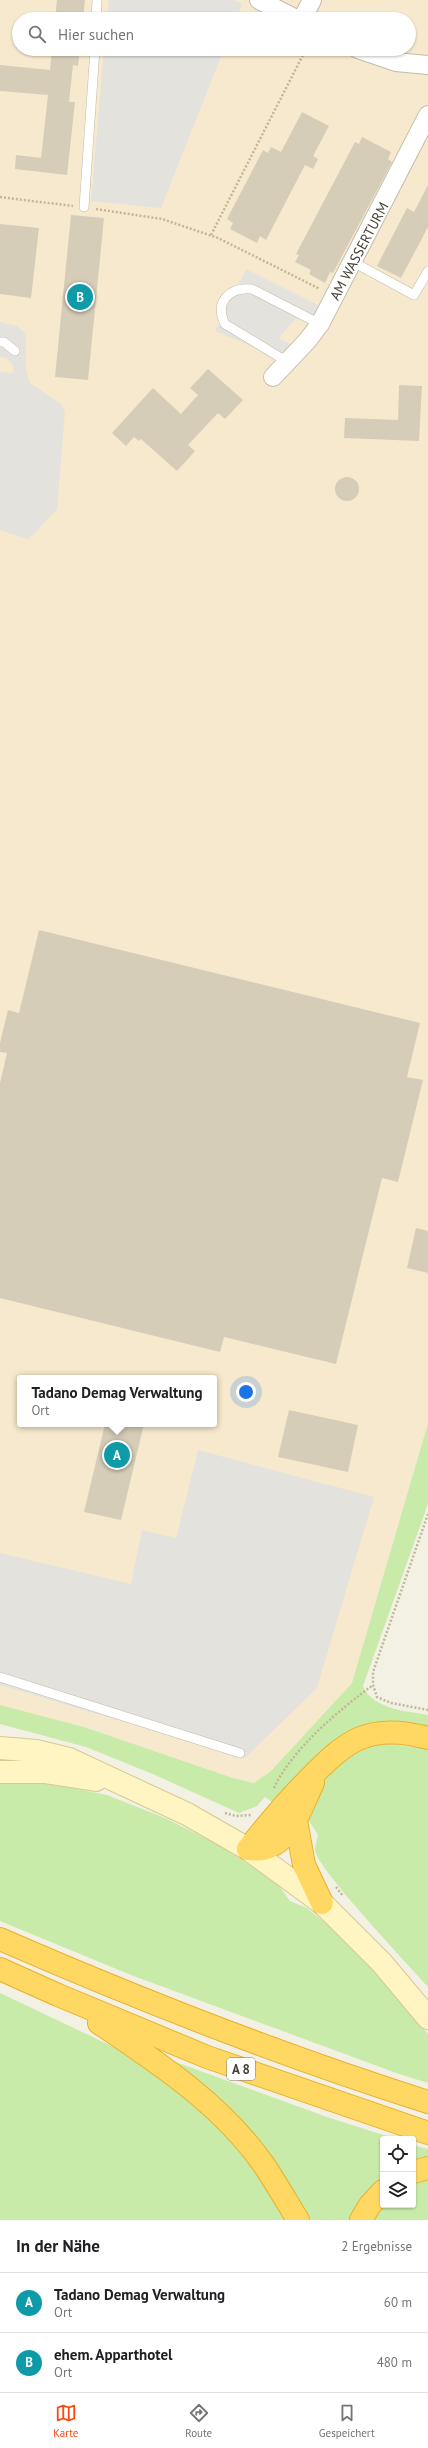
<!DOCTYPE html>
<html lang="de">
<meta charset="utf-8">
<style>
:root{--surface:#fff;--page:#f2f2f2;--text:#202124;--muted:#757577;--line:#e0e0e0;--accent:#ff4710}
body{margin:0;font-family:"PT Sans",sans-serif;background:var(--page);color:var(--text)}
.controls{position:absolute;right:12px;bottom:12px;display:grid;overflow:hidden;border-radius:4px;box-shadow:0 1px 3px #0004}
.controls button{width:36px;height:36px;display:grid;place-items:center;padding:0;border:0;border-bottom:1px solid var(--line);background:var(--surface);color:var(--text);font:20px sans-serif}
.you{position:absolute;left:246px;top:1392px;width:14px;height:14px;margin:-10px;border:3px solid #fff;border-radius:50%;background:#1a73e8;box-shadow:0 0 0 6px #1a73e833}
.badge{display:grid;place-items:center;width:26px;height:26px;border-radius:50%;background:var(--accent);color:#fff;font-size:13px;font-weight:700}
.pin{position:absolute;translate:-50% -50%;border:2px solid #fff;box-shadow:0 1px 4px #0006}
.popup{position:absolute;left:17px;top:1375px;width:200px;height:52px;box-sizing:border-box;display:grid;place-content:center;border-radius:4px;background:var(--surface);filter:drop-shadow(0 1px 3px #0005);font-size:13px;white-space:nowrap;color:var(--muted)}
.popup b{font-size:15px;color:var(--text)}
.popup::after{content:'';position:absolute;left:50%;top:100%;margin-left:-8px;border:8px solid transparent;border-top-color:var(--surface)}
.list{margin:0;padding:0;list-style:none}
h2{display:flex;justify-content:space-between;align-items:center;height:52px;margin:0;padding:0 16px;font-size:17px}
h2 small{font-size:13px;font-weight:400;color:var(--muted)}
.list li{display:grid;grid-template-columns:26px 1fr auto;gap:12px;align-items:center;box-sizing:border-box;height:60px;padding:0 16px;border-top:1px solid var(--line)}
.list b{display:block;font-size:15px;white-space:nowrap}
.list p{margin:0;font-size:13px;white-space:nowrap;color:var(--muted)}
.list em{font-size:13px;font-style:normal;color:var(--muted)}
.icon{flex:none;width:22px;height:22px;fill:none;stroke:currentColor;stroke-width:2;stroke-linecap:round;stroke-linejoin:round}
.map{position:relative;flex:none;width:428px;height:2220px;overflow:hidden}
.search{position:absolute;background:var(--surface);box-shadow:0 1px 3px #0004;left:12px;right:12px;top:12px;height:44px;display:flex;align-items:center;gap:10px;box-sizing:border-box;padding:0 14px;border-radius:22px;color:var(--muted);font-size:15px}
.sheet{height:172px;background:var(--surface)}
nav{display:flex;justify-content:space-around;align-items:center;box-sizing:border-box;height:56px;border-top:1px solid var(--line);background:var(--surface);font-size:11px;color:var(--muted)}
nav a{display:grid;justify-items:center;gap:2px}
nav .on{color:var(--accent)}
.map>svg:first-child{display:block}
.commercial{fill:#f7e9ce;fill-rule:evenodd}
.green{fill:#c8ebaa}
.parking{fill:#e4e2dd}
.building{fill:#d6cdb9}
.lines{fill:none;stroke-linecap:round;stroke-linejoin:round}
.lane-casing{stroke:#c2bca9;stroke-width:10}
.street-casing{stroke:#c2bca9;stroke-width:20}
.secondary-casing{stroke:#d6ca91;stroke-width:24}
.highway-casing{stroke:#e7b12b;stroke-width:24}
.path{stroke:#c2b697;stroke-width:2.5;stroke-dasharray:2 2;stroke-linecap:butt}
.lane{stroke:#fff;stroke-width:9}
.street{stroke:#fff;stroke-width:18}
.secondary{stroke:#fff5c3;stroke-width:22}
.highway{stroke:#ffd864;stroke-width:22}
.labels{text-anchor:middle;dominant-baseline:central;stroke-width:3;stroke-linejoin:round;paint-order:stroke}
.shield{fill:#fff;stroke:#7e7971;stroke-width:1}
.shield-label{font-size:13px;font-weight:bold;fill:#464034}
.street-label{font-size:14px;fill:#464034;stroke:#fff}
</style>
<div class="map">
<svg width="428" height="2220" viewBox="0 0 428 2220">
<rect width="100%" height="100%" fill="#f3f0e4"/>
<path class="commercial" d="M0 0H428V1423L352 1683 271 1771 254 1783 233 1778 84 1727 0 1705ZM19 19H409V49H19ZM20 1378H214V1424H20Z"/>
<g class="green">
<path d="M428 1423V1504L363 1686C372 1709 407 1711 428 1715V1728C350 1703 321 1751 275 1804L265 1797 257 1806 239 1813 155 1775 86 1747 0 1724V1705L84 1727 233 1778 254 1783 271 1771 352 1683Z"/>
<path d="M384 1743 428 1749V1987C410 1966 317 1869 315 1850 315 1846 317 1840 318 1835L308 1819C321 1777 340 1752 384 1743Z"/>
<polygon points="0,1782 47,1783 107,1795 165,1818 219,1845 277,1883 290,1901 307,1908 337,1932 387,1984 428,2034 428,2083 399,2074 131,1975 0,1921"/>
<polygon points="0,1993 120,2050 199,2105 255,2166 288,2220 0,2220"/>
<polygon points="173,2061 327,2117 396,2139 383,2139 383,2183 353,2220 305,2220"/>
<polygon points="413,2145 428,2149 428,2161 413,2166"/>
<polygon points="428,2174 428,2220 368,2220 383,2205 413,2205 413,2179"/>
</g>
<g class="parking">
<polygon points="109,0 234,0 242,4 236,19 107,19"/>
<polygon points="104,49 224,49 161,208 91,201"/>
<polygon points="246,269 320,306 314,315 322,320 297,317 279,338 300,349 293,356 281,351 281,358 215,331"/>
<polygon points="0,322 17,326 26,334 26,371 30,383 61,404 65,412 57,509 35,533 27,539 0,530 0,372 13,373 13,366 7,358 0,357"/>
<polygon points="198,1450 374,1497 317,1688 245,1758 0,1685 0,1553 131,1584 142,1530 176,1538"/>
</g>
<g class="building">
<polygon points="57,0 85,0 83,19 55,19"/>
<polygon points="52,49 80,49 78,66 73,65 69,102 75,102 67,175 15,169 16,155 41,158 48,95 0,91 0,65 50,70"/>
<polygon points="302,112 329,126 313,156 318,159 313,169 305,165 266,240 260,236 257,243 230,229 233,223 227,219 263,150 268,153 271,147 281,152"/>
<polygon points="362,137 391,152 388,159 392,162 333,273 330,272 325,283 309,274 311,270 295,262 299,255 296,254 355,142 359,144"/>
<polygon points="428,185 428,227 401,278 377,266 407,208 414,212"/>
<polygon points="71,215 104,218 88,380 55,377"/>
<polygon points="0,224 39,228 31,298 0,294"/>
<polygon points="208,369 243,400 225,419 218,413 188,445 195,451 177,471 141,439 139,441 134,437 126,446 112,433 153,388 181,414 198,395 190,388"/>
<polygon points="399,385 422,386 419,441 344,438 345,418 398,420"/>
<circle cx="347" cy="489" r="12"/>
<polygon points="39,930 420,1023 407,1077 423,1080 398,1182 382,1178 336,1364 224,1337 220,1352 0,1298 0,1083 7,1053 0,1052 0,1043 8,1010 19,1013"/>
<polygon points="416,1228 428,1231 428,1273 407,1268"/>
<polygon points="289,1410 358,1425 348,1472 278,1457"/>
<polygon points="105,1424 144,1424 121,1520 84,1512"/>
</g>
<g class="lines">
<defs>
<g id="lane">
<polyline points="96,19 97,0"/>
<polyline points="84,207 95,49"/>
<polyline points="353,262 414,295 428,271"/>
<polyline points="0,342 4,342 15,351"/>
<path d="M291 357 281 358 225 324C214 301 230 287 252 289L320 324"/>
<polyline points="0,1677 240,1753"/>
</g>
<g id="street">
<polyline points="259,0 296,19"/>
<polyline points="302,19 312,0"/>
<polyline points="358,49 396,62 428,65"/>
<polyline points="273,377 307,341 320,324 428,115"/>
</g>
<g id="secondary">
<polyline points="0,1748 36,1751 69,1759 187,1814 248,1849 322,1903 382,1963 428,2018"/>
<polyline points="0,1772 44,1772 96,1780"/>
</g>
<g id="highway">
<polyline points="296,1820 304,1865 322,1903"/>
<path d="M248 1849C267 1825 286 1802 308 1780 347 1740 369 1722 428 1738"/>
<path d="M248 1849C287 1855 299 1812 313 1783"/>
<path d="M0 1939C140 2000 283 2056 428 2102"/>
<polyline points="0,1969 58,1995 207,2057 428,2133"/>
<path d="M99 2023C160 2064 221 2104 264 2165 276 2183 287 2202 298 2220"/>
<polyline points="413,2172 428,2168"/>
<polyline points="361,2220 370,2205 383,2191"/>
</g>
</defs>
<use href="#lane" class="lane-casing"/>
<use href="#street" class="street-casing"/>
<use href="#secondary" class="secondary-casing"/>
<use href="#highway" class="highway-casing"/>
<g class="path">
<polyline points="0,197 73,206"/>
<polyline points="96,209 162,219 218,238 320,289"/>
<polyline points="211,235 306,49"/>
<polyline points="428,1514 373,1672 373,1685 377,1697 391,1703 428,1710"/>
<path d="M274 1788C292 1749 339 1710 373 1685"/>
<polyline points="225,1813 236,1816 251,1815"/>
<polyline points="336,1887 343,1896"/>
</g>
<use href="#lane" class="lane"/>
<use href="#street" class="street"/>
<use href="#secondary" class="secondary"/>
<use href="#highway" class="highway"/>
</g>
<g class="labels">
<rect class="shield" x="227" y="2058" width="28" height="22" rx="3"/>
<g class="shield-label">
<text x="241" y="2069">A 8</text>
</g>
<g class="street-label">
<text transform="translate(359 251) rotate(-62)">AM WASSERTURM</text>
</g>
</g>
</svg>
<div class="controls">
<button><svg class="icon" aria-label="locate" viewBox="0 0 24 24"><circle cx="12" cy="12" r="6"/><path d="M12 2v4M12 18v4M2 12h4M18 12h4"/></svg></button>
<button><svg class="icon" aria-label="layers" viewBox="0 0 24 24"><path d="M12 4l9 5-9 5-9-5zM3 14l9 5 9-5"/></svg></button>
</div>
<div class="you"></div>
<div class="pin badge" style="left:117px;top:1455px;background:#0f9aa8">A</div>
<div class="popup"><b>Tadano Demag Verwaltung</b>Ort</div>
<div class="pin badge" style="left:80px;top:297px;background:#0f9aa8">B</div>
<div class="search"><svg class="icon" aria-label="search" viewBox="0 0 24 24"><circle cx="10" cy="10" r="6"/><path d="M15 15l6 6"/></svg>Hier suchen</div>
</div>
<section class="sheet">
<h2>In der Nähe<small>2 Ergebnisse</small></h2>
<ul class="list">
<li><span class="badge" style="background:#0f9aa8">A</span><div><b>Tadano Demag Verwaltung</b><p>Ort</p></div><em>60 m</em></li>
<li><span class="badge" style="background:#0f9aa8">B</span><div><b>ehem. Apparthotel</b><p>Ort</p></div><em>480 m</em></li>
</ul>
</section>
<nav>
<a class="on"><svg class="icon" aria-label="map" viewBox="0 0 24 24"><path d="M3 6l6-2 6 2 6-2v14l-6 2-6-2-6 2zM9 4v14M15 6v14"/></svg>Karte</a>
<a><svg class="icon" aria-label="directions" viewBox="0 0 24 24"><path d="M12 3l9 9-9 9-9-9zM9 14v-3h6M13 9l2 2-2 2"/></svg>Route</a>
<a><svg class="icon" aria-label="saved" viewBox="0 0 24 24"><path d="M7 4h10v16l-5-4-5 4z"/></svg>Gespeichert</a>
</nav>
